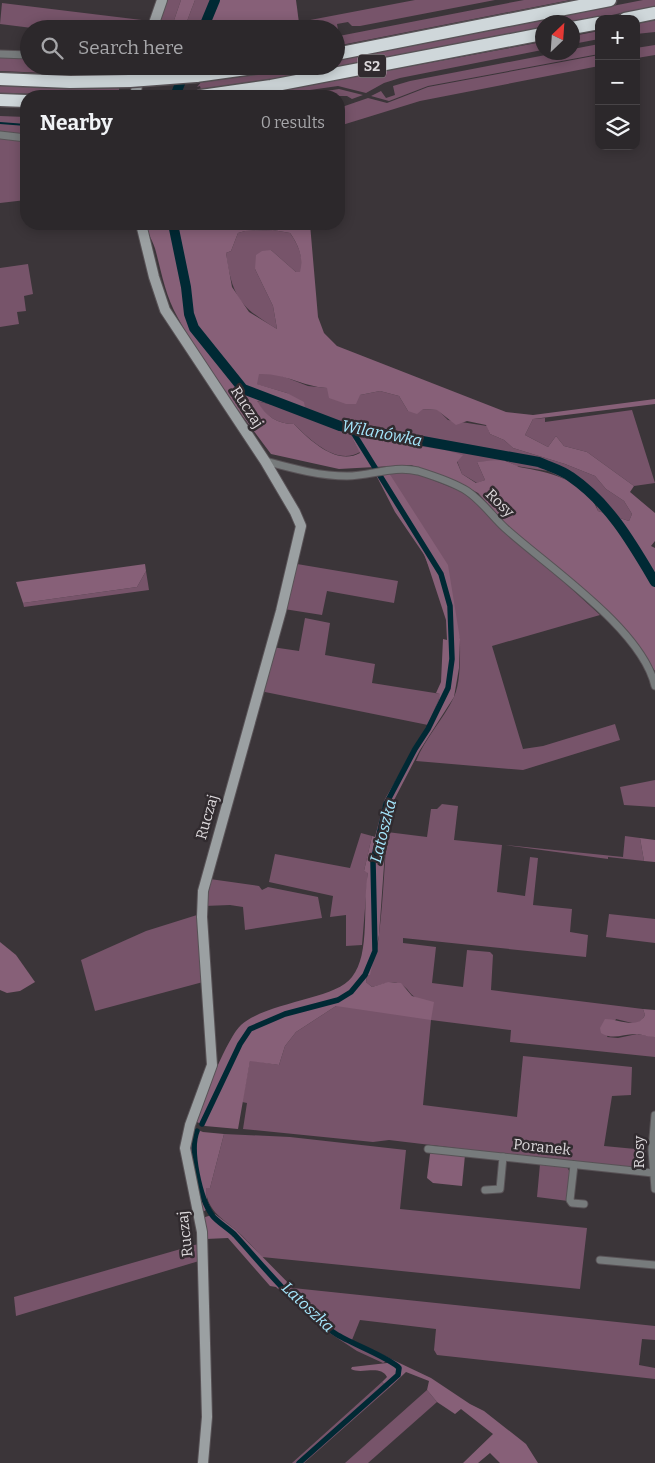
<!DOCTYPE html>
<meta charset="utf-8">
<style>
:root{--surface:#2c282b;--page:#383437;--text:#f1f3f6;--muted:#a6a6a9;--line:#484447}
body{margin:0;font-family:Bitter,serif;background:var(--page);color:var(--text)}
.controls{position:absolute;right:15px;top:15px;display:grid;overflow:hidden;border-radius:10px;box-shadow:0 2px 12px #0003}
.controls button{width:45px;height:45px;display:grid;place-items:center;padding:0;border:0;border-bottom:1px solid var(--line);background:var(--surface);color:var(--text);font:25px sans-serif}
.compass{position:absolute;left:535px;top:15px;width:45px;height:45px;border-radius:50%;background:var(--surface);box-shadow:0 2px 12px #0003;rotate:25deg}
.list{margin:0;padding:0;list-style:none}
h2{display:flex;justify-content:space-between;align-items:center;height:65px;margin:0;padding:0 20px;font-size:21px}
h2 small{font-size:16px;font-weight:400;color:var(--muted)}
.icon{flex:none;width:28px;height:28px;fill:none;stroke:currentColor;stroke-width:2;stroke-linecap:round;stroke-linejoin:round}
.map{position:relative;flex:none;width:655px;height:1463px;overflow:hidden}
.search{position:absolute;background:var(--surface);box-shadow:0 2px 12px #0003;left:20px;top:20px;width:325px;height:55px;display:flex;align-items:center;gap:12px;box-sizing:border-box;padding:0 18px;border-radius:28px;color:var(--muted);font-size:19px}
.panel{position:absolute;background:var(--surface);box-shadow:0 2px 12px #0003;left:20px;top:90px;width:325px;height:140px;border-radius:20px}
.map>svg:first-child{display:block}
.green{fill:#77546a}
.forest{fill:#876078;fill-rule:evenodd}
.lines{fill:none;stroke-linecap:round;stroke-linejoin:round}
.stream{stroke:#002934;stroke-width:2}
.canal{stroke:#002934;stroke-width:5.5}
.river{stroke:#002934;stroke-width:10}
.street-casing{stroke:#585256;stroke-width:9}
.secondary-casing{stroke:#585256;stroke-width:12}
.highway-casing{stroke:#585256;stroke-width:15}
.street{stroke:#777b7c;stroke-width:7}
.secondary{stroke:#9ba0a2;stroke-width:10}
.highway{stroke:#cfd7da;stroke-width:12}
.highway-bridge-casing{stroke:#585256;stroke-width:15;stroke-linecap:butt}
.highway-bridge{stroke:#cfd7da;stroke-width:12}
.labels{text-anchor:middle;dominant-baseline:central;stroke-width:5;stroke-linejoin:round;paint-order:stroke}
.shield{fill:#312b2f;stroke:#a9a4a7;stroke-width:1}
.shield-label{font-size:14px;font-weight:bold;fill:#dcd8db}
.street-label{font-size:15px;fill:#dcd8db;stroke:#312b2f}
.water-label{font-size:16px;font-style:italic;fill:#a6e8fe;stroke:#312b2f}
</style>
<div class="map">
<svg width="655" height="1463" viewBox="0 0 655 1463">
<rect width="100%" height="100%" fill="#3b3539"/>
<g class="green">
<polygon points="165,0 181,0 171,29 155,29"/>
<polygon points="195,0 214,0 206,12 200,29 184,29"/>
<polygon points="415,0 495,0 360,26 352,26 348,22 337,24 339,36 524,0 570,0 336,46 336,29 263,29"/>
<polygon points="643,0 655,0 655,6 573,23 542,22 542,29 288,77 201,90 200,86 197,87 202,81 302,66 336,66 336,60"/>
<polygon points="2,3 150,21 148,29 40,29 0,24"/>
<polygon points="655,20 655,32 636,34 636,24"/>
<polygon points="599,31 599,39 573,44 573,36"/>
<polygon points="542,42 542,50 400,78 384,83 366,93 338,86 268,96 249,96"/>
<polygon points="599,44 599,54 428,86 389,101 371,96 381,91 386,98 395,95 393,86 410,81 556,53 572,52 573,49"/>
<polygon points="655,45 655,55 637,58 636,48"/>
<polygon points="599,55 599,66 420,101 339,126 339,108 368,98 387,103 428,87"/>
<polygon points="0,57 29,58 29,66 123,66 122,72 94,75 0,71"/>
<polygon points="143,66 183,66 182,70 141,73"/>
<polygon points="0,84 119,87 119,96 0,93"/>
<polygon points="339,89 363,95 352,99 347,96 293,96"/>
<polygon points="0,116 26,117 26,136 0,133"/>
<polygon points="0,138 26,141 26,200 0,203"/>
<path d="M273 230 290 233C298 244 304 258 301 272H296L271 250 255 269 273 306 277 329C240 307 232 297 226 253L231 251 238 233 245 231Z"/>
<polygon points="28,264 33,294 24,296 26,311 17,312 19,324 0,327 0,268"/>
<path d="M258 374H277L308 386 327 388 360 395 380 391 399 396 408 411 422 409 438 410 448 420 487 426 490 434 504 440 513 448 565 464 595 476 606 489 624 501 632 514 629 521 598 511 595 502 571 482 548 471 516 466 507 461 477 462 485 480 477 483 462 474 457 461 462 455 353 440 360 452C337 466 310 440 294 424 277 424 266 416 256 401L286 408H305L287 393 256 384Z"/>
<polygon points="632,410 655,483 634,486 587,452 564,446 556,436 548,447 525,435 533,419 545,418 545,422"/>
<path d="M403 472 420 475 468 494 600 615 492 646 523 749 543 746 615 724 620 740 523 770 416 761C425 738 443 720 454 697 461 681 460 657 460 639L389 473Z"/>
<polygon points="297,564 398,581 394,603 327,591 322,615 284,609"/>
<polygon points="146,571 149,590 24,607 23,603 137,587"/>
<polygon points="305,618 330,623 325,655 375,664 372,683 441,694 428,725 265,692 261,688 272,647 299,651"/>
<polygon points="655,780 655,807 624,805 620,787"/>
<path d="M442 804 458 806 454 840 502 845 497 892 525 896 530 857 538 858 533 905 572 909 570 932 588 935 586 957 403 938V943L436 947 432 983 463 987 467 950 490 952 493 955 491 990 643 1009 645 1015 642 1020 636 1024 616 1019 607 1037 618 1038 637 1034 655 1037V1057L510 1042 511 1030 431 1020 423 1105 517 1117 523 1056 632 1067 631 1095 612 1096 604 1146 646 1150V1171L389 1140 373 1142 243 1129 247 1103 242 1102 250 1060 279 1065 285 1046 296 1032 336 1006 419 999C412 996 411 994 407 989 395 977 385 984 372 987L366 982C367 970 375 961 377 949 383 910 384 871 387 832L427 837 431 809H437Z"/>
<polygon points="361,833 372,836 364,871 368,872 362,945 346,946 346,915 330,917 333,896 269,882 275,854 350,868"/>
<polygon points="625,836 640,838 644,861 608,857 608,859 505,845 623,857"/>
<polygon points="210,879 259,886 262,890 268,887 318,897 322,918 245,930 243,907 230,905 204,906"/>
<polygon points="609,914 655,919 655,943 606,937"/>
<polygon points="197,915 203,982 95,1011 81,960 146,931"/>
<path d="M224 1134 290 1137 406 1150 400 1209 587 1228 580 1289 262 1257C254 1248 246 1239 237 1231 222 1218 206 1210 206 1188H210Z"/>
<path d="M540 1164 567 1167C574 1177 569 1189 568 1201L537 1197Z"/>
<polygon points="198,1244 199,1261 16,1316 14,1297"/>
<path d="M293 1288 655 1326V1340L642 1339 639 1365 655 1368V1379L437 1355 434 1350 436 1329 360 1320 352 1340C365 1347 380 1353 391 1359L383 1363 357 1351 322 1328 293 1303 305 1300Z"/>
<polygon points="382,1382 389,1388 304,1463 292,1463"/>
<polygon points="427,1390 437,1402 368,1463 345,1463"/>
</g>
<g class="forest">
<polygon points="181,0 195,0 184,29 171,29"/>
<polygon points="214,0 296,0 299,23 263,29 200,29 206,12"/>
<path d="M145 224H310L318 317 324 333 337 346 506 412 533 415 655 399V404L533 419 525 435 548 447 556 436 564 446 587 452 634 486 630 492 655 513V541L651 546 655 548V671L622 627 507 525 478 493 457 482 411 465 339 469 271 454C239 411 203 365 178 318 166 297 162 275 156 252 154 243 148 234 145 224ZM273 230 290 233C298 244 304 258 300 272H296L271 250 262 251 256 255 255 269 273 306 277 329 249 312 232 287 226 253 231 251 238 233 245 231ZM259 374C285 373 301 386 327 388L329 398 346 404H356L360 395 380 391 399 396 408 411 417 414 423 409 437 410 456 425 467 421 486 425 490 434 504 440 513 448 565 464 595 476 606 489 624 501 632 514 629 521 598 511C586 480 548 472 519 467 514 465 510 462 505 461 496 459 486 461 477 462L485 480 476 483 462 474 457 462 463 455 445 450 355 437 353 440 360 453C337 466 309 440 294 424 277 424 266 416 257 401L286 408H305L304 402 287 393 257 384Z"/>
<path d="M389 473 448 565 460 639 459 668 454 697 420 750 392 804 386 837 379 935 370 975H367L366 982 372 987 388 982 401 983 412 996 434 1002 431 1020 336 1006 296 1032 285 1046 279 1065 250 1061 238 1129 205 1126 195 1121 196 1117C205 1096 227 1038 241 1025 268 1001 335 1000 352 977 371 954 362 902 368 873L364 871 372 836 375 837 385 799 428 725 439 699 440 694 436 693 441 682 443 639 447 640 446 620 425 556 395 512 376 475Z"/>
<polygon points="145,564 146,571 137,587 23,603 16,582"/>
<polygon points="640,838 655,840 655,862 644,861"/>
<polygon points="0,942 16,955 35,982 20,991 7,993 0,990"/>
<path d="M643 1009 655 1010V1037C649 1037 644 1035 638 1034 624 1033 614 1041 601 1033L600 1028 605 1019C619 1019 638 1030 645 1015Z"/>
<polygon points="193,1128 203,1132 224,1134 210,1188 206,1188 207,1200 210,1207 203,1212 189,1158"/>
<polygon points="432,1152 465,1155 462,1186 433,1183 427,1178 430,1154"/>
<polygon points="215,1214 236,1230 306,1301 293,1303 276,1287 270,1286 228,1238 206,1239 202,1218"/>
<path d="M391 1359 431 1378 470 1404 484 1411 526 1444 538 1463H500L490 1453 478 1463H463L493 1434 461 1409 455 1414 437 1402 427 1390 429 1381 406 1372 389 1388 382 1382 387 1377C380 1364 362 1375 351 1369L352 1367 387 1363Z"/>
</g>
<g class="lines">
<polyline class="stream" points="0,123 26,125"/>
<g class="canal">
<polyline points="202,1124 240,1044 250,1029 285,1014 338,1000 351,992 365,975 375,951 373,861 386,804 415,749 428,729 448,688 452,659 450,606 441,574 351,429"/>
<path d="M197 1131C189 1150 200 1198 212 1215 216 1221 229 1229 235 1235 265 1268 298 1310 336 1334 350 1343 392 1359 399 1368L398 1375 299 1463"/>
</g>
<g class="river">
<polyline points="203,29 215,0"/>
<polyline points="175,96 187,66"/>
<path d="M173 224 186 287 189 314 194 328 243 389 340 426 539 462C550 467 562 470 571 477 609 503 632 543 655 582"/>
</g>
<defs>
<g id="street">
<polyline points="0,54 29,55"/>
<polyline points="0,135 26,138"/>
<path d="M265 461C291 468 319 476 347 476 371 476 393 465 418 471 434 476 453 482 467 491 482 501 492 516 505 528 548 567 642 629 655 686"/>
<polyline points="655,1115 652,1150 655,1189"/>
<polyline points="428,1149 653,1173"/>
<polyline points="574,1165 570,1200 572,1203 584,1204"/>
<polyline points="485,1190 500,1189 503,1157"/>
<polyline points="600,1260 655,1265"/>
</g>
<g id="secondary">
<polyline points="152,29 162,0"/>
<polyline points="135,96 141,66"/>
<polyline points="141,224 154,277 165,310 265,461 295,512 301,526 281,611 203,891 202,917 212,1065 190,1125 185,1148 202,1232 207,1417 203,1463"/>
</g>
<g id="highway">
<polyline points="625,19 655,13"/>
<polyline points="572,28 599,23"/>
<polyline points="336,54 610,0"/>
<polyline points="196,76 269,66"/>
<polyline points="0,79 70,82 130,81"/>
<polyline points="201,96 271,86 542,34"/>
<polyline points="0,100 26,101"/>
</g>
</defs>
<use href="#street" class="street-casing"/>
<use href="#secondary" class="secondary-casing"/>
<use href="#highway" class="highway-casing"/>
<use href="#street" class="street"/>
<use href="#secondary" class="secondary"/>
<use href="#highway" class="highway"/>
<defs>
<polyline id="highway-bridge" points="130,81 196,76"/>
</defs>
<use href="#highway-bridge" class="highway-bridge-casing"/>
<use href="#highway-bridge" class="highway-bridge"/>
</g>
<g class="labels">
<rect class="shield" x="358" y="54.5" width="28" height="23" rx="4"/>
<g class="shield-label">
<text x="372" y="66">S2</text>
</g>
<g class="street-label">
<text transform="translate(247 407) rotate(57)">Ruczaj</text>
<text transform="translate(500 503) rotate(45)">Rosy</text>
<text transform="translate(207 817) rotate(-74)">Ruczaj</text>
<text transform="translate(542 1147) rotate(6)">Poranek</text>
<text transform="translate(639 1152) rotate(-90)">Rosy</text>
<text transform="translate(185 1234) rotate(-96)">Ruczaj</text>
</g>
<g class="water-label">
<text transform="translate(382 433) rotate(11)">Wilanówka</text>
<text transform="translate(383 831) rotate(-76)">Latoszka</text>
<text transform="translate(308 1307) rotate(43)">Latoszka</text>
</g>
</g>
</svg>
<div class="controls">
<button>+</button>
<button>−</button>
<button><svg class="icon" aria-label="layers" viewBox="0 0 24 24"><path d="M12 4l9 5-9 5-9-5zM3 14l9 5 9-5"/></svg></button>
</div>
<svg class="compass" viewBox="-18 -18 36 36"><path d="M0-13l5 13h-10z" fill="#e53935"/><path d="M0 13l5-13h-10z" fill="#a6a6a9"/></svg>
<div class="search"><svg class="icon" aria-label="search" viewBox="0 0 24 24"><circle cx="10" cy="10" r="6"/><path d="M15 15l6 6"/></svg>Search here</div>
<section class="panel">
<h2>Nearby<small>0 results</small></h2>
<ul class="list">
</ul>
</section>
</div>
